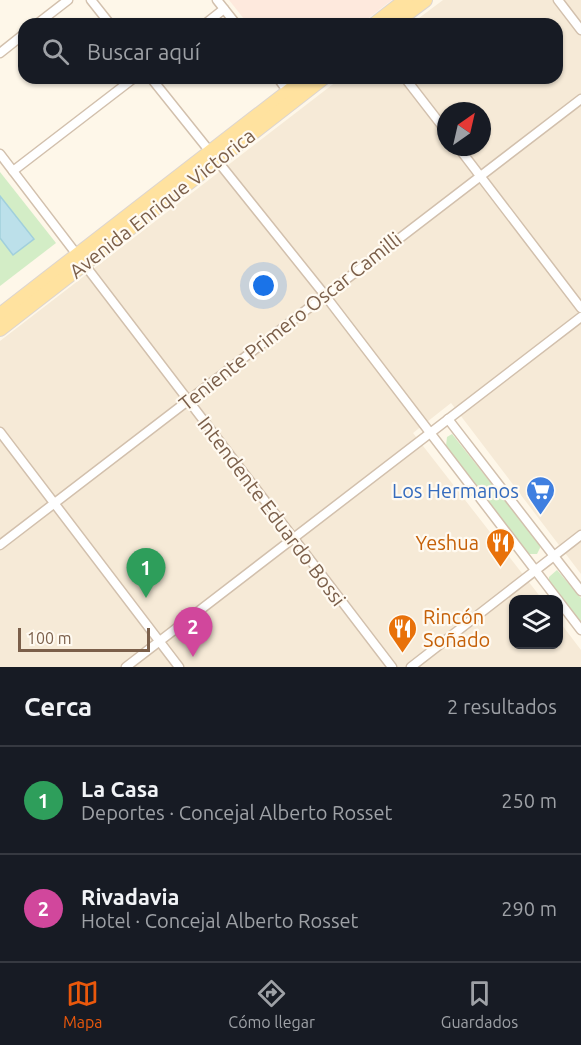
<!DOCTYPE html>
<html lang="es">
<meta charset="utf-8">
<style>
:root{--surface:#171b24;--page:#242831;--text:#f1f3f6;--muted:#9ea1a6;--line:#363941;--accent:#ea580c}
body{margin:0;font-family:Ubuntu,sans-serif;background:var(--page);color:var(--text)}
.controls{position:absolute;right:18px;bottom:18px;display:grid;overflow:hidden;border-radius:12px;box-shadow:0 2px 4px #0004}
.controls button{width:54px;height:54px;display:grid;place-items:center;padding:0;border:0;border-bottom:2px solid var(--line);background:var(--surface);color:var(--text);font:30px sans-serif}
.compass{position:absolute;left:437px;top:102px;width:54px;height:54px;border-radius:50%;background:var(--surface);box-shadow:0 2px 4px #0004;rotate:34deg}
.scale{position:absolute;left:18px;bottom:15px;width:132px;box-sizing:border-box;padding-left:6px;border:3px solid #7b5f4a;border-top:0;font-size:16px;line-height:21px;white-space:nowrap;color:#7b5f4a;-webkit-text-stroke:4px #fffaf1;paint-order:stroke}
.you{position:absolute;left:264px;top:286px;width:21px;height:21px;margin:-15px;border:4px solid #fff;border-radius:50%;background:#1a73e8;box-shadow:0 0 0 9px #1a73e833}
.badge{display:grid;place-items:center;width:39px;height:39px;border-radius:50%;background:var(--accent);color:#fff;font-size:20px;font-weight:700}
.pin{position:absolute;translate:-50% -50px;filter:drop-shadow(0 2px 3px #0008)}
.pin::after{content:'';position:absolute;top:32px;width:21px;height:18px;background:inherit;clip-path:polygon(0 0,100% 0,50% 100%)}
.list{margin:0;padding:0;list-style:none}
h2{display:flex;justify-content:space-between;align-items:center;height:78px;margin:0;padding:0 24px;font-size:26px}
h2 small{font-size:20px;font-weight:400;color:var(--muted)}
.list li{display:grid;grid-template-columns:39px 1fr auto;gap:18px;align-items:center;box-sizing:border-box;height:108px;padding:0 24px;border-top:2px solid var(--line)}
.list b{display:block;font-size:22px;white-space:nowrap}
.list p{margin:0;font-size:20px;white-space:nowrap;color:var(--muted)}
.list em{font-size:20px;font-style:normal;color:var(--muted)}
.icon{flex:none;width:33px;height:33px;fill:none;stroke:currentColor;stroke-width:2;stroke-linecap:round;stroke-linejoin:round}
.map{position:relative;flex:none;width:581px;height:667px;overflow:hidden}
.search{position:absolute;background:var(--surface);box-shadow:0 2px 4px #0004;left:18px;right:18px;top:18px;height:66px;display:flex;align-items:center;gap:15px;box-sizing:border-box;padding:0 21px;border-radius:18px;color:var(--muted);font-size:22px}
.sheet{height:294px;background:var(--surface)}
nav{display:flex;justify-content:space-around;align-items:center;box-sizing:border-box;height:84px;border-top:2px solid var(--line);background:var(--surface);font-size:16px;color:var(--muted)}
nav a{display:grid;justify-items:center;gap:3px}
nav .on{color:var(--accent)}
.map>svg:first-child{display:block}
.residential{fill:#f6ead7;fill-rule:evenodd}
.commercial{fill:#fee9dd}
.green{fill:#d3edc6}
.water{fill:#bce0ea;stroke:#a1cfdc;stroke-width:1.5}
.lines{fill:none;stroke-linecap:round;stroke-linejoin:round}
.minor-casing{stroke:#d2c0ad;stroke-width:11}
.primary-casing{stroke:#ddd5d0;stroke-width:16}
.minor{stroke:#fff;stroke-width:8}
.primary{stroke:#ffe29f;stroke-width:14}
.labels{text-anchor:middle;dominant-baseline:central;stroke-width:4.5;stroke-linejoin:round;paint-order:stroke}
.street-label{font-size:20px;fill:#7b5f4a;stroke:#fffaf1}
.shop-label{font-size:20px;fill:#366cbe;stroke:#fffaf1;text-anchor:end}
.food-label{font-size:20px;fill:#c56008;stroke:#fffaf1;text-anchor:end}
</style>
<div class="map">
<svg width="581" height="667" viewBox="0 0 581 667">
<rect width="100%" height="100%" fill="#fef7e9"/>
<path class="residential" d="M443 0H581V574L451 403 413 433 542 599 514 600V644H558L559 621 581 650V667H0V341L341 78H557V24H411ZM446 111H482V147H446Z"/>
<polygon class="commercial" points="229,0 392,0 361,24 248,24"/>
<g class="green">
<polygon points="0,172 56,243 0,286"/>
<polygon points="452,434 541,546 537,554 528,554 446,446 447,437"/>
<polygon points="557,570 581,598 581,624 549,582 549,577"/>
</g>
<polygon class="water" points="0,196 34,239 13,255 0,238"/>
<g class="lines">
<defs>
<g id="minor">
<polyline points="91,0 110,24"/>
<polyline points="217,0 236,24"/>
<polyline points="558,0 581,30"/>
<polyline points="37,24 68,0"/>
<polyline points="205,24 224,9"/>
<polyline points="0,53 24,34"/>
<polyline points="151,78 324,294 558,600"/>
<polyline points="278,78 288,92"/>
<polyline points="405,78 446,131"/>
<polyline points="458,147 581,308"/>
<polyline points="0,154 392,667"/>
<polyline points="13,171 134,78"/>
<polyline points="448,419 581,591"/>
<polyline points="0,432 179,667"/>
<polyline points="0,545 581,99"/>
<polyline points="558,600 581,630"/>
<polyline points="126,667 581,317"/>
<polyline points="411,667 581,535"/>
</g>
<g id="primary">
<polyline points="375,24 406,0"/>
<polyline points="393,24 425,0"/>
<polyline points="0,315 306,78"/>
<polyline points="0,329 323,78"/>
</g>
</defs>
<use href="#minor" class="minor-casing"/>
<use href="#primary" class="primary-casing"/>
<use href="#minor" class="minor"/>
<use href="#primary" class="primary"/>
</g>
<defs>
<symbol id="supermarket-pin" viewBox="-11 -11 22 30"><path d="M0 17L-7.5 6A9.5 9.5 0 1 1 7.5 6Z" fill="#3f7fe0" stroke="#fffaf1"/><path d="M-6-5.5h2.5l.6 2H6L4.5 2H-2.5L-4.4-4H-6ZM-1.5 3.2a1.3 1.3 0 1 0 .1 0ZM3 3.2a1.3 1.3 0 1 0 .1 0Z" fill="#fff"/></symbol>
<symbol id="restaurant-pin" viewBox="-11 -11 22 30"><path d="M0 17L-7.5 6A9.5 9.5 0 1 1 7.5 6Z" fill="#e8710a" stroke="#fffaf1"/><path d="M-5-6h1v4h1v-4h1v4h1v-4h1v5L-1.5 .5V6h-2V.5L-5-1ZM5-6V6H3V1.5H1.5Q1.5-4 5-6Z" fill="#fff"/></symbol>
</defs>
<g fill-rule="evenodd">
<use href="#supermarket-pin" x="524" y="474" width="33" height="45"/>
<use href="#restaurant-pin" x="484" y="526" width="33" height="45"/>
<use href="#restaurant-pin" x="386" y="612" width="33" height="45"/>
</g>
<g class="labels">
<g class="street-label">
<text transform="translate(162 203) rotate(-38)">Avenida Enrique Victorica</text>
<text transform="translate(290 321) rotate(-38)">Teniente Primero Oscar Camilli</text>
<text transform="translate(272 511) rotate(53)">Intendente Eduardo Bossi</text>
</g>
<g class="shop-label">
<text x="519" y="490">Los Hermanos</text>
</g>
<g class="food-label">
<text x="479" y="542">Yeshua</text>
<text x="423" y="616" text-anchor="start">Rincón<tspan x="423" dy="23">Soñado</tspan></text>
</g>
</g>
</svg>
<div class="controls">
<button><svg class="icon" aria-label="layers" viewBox="0 0 24 24"><path d="M12 4l9 5-9 5-9-5zM3 14l9 5 9-5"/></svg></button>
</div>
<svg class="compass" viewBox="-18 -18 36 36"><path d="M0-13l5 13h-10z" fill="#e53935"/><path d="M0 13l5-13h-10z" fill="#9ea1a6"/></svg>
<div class="scale">100 m</div>
<div class="you"></div>
<div class="pin badge" style="left:146px;top:598px;background:#2e9e5b">1</div>
<div class="pin badge" style="left:193px;top:657px;background:#d1479c">2</div>
<div class="search"><svg class="icon" aria-label="search" viewBox="0 0 24 24"><circle cx="10" cy="10" r="6"/><path d="M15 15l6 6"/></svg>Buscar aquí</div>
</div>
<section class="sheet">
<h2>Cerca<small>2 resultados</small></h2>
<ul class="list">
<li><span class="badge" style="background:#2e9e5b">1</span><div><b>La Casa</b><p>Deportes · Concejal Alberto Rosset</p></div><em>250 m</em></li>
<li><span class="badge" style="background:#d1479c">2</span><div><b>Rivadavia</b><p>Hotel · Concejal Alberto Rosset</p></div><em>290 m</em></li>
</ul>
</section>
<nav>
<a class="on"><svg class="icon" aria-label="map" viewBox="0 0 24 24"><path d="M3 6l6-2 6 2 6-2v14l-6 2-6-2-6 2zM9 4v14M15 6v14"/></svg>Mapa</a>
<a><svg class="icon" aria-label="directions" viewBox="0 0 24 24"><path d="M12 3l9 9-9 9-9-9zM9 14v-3h6M13 9l2 2-2 2"/></svg>Cómo llegar</a>
<a><svg class="icon" aria-label="saved" viewBox="0 0 24 24"><path d="M7 4h10v16l-5-4-5 4z"/></svg>Guardados</a>
</nav>
